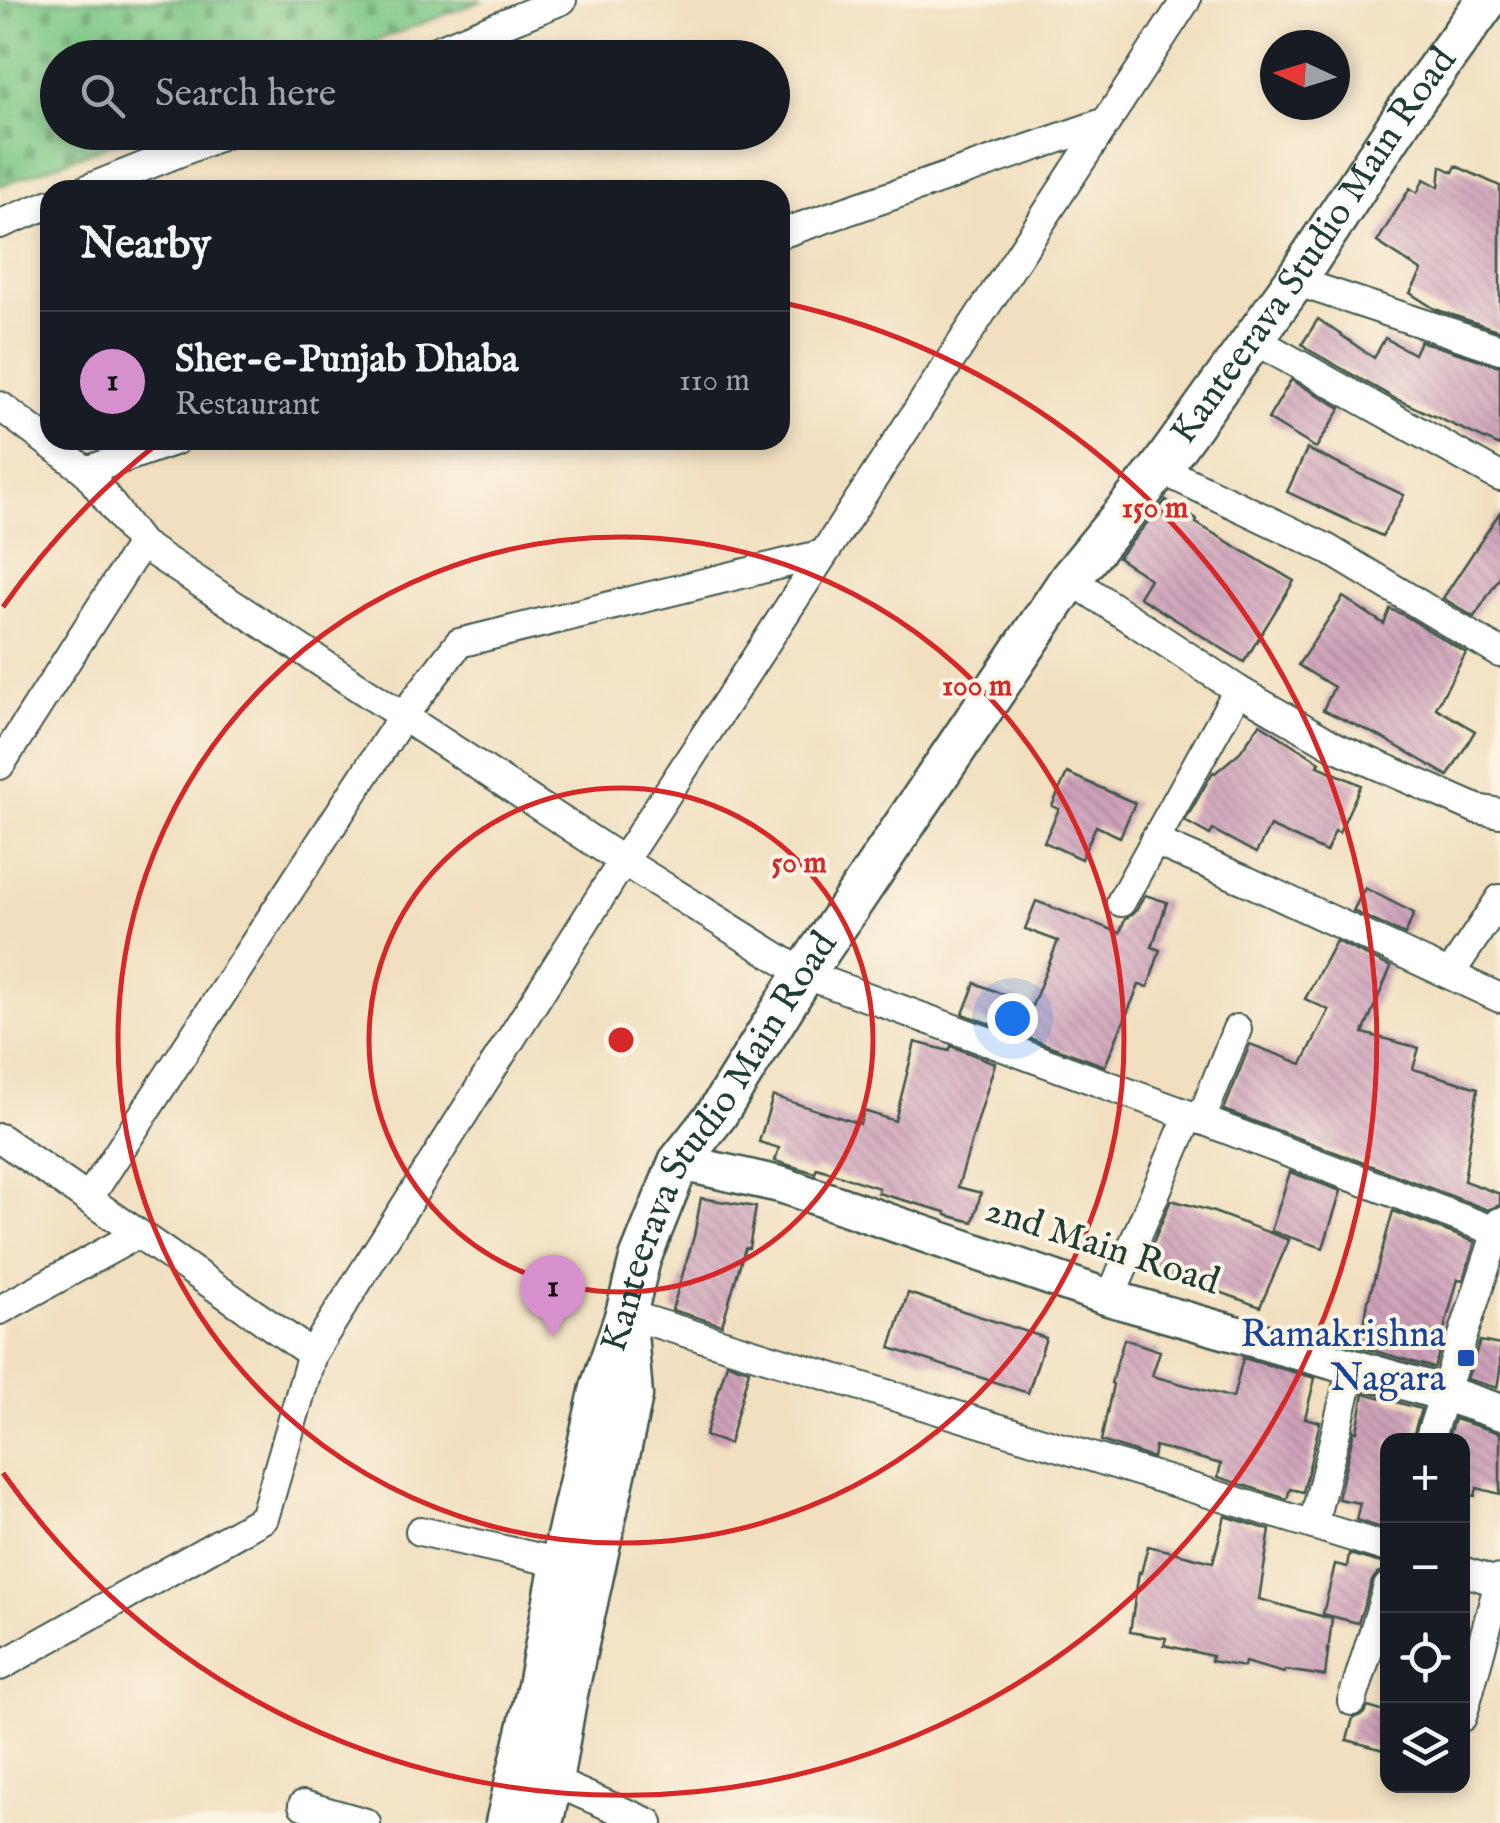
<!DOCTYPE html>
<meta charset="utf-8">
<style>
:root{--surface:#171b24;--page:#242831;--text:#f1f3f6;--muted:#9ea1a6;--line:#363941;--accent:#d690ce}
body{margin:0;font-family:"IM FELL English",serif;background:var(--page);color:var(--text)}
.controls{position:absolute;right:30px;bottom:30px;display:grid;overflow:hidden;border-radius:20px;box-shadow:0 5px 15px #0003}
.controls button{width:90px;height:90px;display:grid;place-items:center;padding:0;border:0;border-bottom:2px solid var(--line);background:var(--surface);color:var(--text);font:50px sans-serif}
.compass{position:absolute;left:1260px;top:30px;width:90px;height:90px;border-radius:50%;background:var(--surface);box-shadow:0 5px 15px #0003;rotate:274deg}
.you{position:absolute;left:1012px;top:1018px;width:35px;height:35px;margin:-25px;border:8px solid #fff;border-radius:50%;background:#1a73e8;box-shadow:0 0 0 15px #1a73e833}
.badge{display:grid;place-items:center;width:65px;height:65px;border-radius:50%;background:var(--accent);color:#111;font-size:32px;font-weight:700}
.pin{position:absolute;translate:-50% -82px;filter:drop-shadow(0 2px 5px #0008)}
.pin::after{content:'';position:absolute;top:52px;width:35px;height:30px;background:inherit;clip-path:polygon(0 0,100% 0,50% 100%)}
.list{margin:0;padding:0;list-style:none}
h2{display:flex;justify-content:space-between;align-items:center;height:130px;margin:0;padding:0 40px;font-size:42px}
h2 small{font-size:32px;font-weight:400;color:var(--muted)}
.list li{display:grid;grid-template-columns:65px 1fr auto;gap:30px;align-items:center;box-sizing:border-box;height:140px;padding:0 40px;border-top:2px solid var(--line)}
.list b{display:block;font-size:38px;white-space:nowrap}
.list p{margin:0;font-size:32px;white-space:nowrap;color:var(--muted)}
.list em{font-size:32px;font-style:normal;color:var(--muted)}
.icon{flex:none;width:55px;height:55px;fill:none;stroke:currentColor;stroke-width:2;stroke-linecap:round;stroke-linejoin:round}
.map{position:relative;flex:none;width:1500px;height:1823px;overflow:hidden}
.search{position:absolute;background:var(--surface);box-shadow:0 5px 15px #0003;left:40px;top:40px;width:750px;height:110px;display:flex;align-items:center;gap:25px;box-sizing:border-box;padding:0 35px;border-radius:55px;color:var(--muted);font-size:38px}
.panel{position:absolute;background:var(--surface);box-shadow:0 5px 15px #0003;left:40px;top:180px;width:750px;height:270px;border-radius:30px}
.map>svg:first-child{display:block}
.cemetery{fill:url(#cemetery-stones);stroke:#4e825c;stroke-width:2.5}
.building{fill:url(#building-back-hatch)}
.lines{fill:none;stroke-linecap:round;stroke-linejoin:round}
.minor-casing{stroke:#3e5549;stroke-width:32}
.tertiary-casing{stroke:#3e5549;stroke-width:40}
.secondary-casing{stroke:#3e5549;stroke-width:45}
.minor{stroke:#fff;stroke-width:28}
.tertiary{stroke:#fff;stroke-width:35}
.secondary{stroke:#fff;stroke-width:40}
.ring{fill:none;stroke:#d62828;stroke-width:5}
.transit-dot{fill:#1a4fb4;stroke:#fcf5e5;stroke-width:4}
.labels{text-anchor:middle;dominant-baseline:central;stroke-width:8;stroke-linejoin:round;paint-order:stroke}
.street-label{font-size:38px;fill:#1f3d34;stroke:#fcf5e5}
.transit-label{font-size:38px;fill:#164399;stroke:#fcf5e5;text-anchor:end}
.centre{fill:#d62828;stroke:#fcf5e5;stroke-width:5}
.ring-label{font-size:30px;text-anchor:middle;font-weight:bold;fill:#d62828;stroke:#fcf5e5;stroke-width:8;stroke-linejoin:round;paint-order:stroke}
</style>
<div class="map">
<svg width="1500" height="1823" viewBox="0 0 1500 1823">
<defs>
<pattern id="cemetery-stones" width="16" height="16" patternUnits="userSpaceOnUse" patternTransform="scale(2.5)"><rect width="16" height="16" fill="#7cc785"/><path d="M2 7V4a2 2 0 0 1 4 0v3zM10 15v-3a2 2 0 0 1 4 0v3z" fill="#65a36e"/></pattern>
<pattern id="building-back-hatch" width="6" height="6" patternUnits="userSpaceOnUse" patternTransform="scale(2.5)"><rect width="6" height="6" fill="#cfa1ba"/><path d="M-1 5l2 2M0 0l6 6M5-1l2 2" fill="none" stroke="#a78498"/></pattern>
</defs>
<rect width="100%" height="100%" fill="#fcf5e5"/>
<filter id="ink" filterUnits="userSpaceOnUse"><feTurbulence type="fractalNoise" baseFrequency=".01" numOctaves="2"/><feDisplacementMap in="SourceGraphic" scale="20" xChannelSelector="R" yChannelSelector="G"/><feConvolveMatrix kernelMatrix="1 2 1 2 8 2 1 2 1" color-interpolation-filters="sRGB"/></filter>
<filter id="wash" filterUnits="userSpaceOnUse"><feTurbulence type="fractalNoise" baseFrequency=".0048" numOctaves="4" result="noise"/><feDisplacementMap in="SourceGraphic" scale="40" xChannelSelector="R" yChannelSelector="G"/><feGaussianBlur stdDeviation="2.25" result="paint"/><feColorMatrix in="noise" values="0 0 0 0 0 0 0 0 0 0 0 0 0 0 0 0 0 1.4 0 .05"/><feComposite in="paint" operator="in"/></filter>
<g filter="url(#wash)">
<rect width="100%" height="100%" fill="#f1dfbf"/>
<polygon class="cemetery" points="0,0 483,0 334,57 58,58 58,132 140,133 0,186"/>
<g id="blocks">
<g class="building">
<polygon points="1441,166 1453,172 1456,166 1500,186 1500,331 1435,309 1410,293 1422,271 1377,242 1410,188 1417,193 1424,179 1439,187"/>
<polygon points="1318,319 1374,358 1385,338 1414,354 1420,341 1500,366 1500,446 1396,399 1309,350 1302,344"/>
<polygon points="1291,380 1341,408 1316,448 1268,419"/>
<polygon points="1307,449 1404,495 1382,536 1287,492"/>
<polygon points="1166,500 1197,520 1196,523 1294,581 1244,662 1139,597 1150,579 1118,558"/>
<polygon points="1500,512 1500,577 1474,617 1443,598"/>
<polygon points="1343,597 1384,624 1390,609 1402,614 1466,653 1436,708 1475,731 1448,776 1381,737 1323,710 1334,687 1298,665"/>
<polygon points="1260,724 1320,762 1318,766 1361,785 1339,833 1335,831 1326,852 1270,826 1256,853 1213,830 1210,835 1185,821 1213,772 1215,773 1240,752"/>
<polygon points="1067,773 1135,803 1120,837 1096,826 1081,859 1044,842 1059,809 1052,806"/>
<polygon points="1365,888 1414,913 1405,935 1353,911"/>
<polygon points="1145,895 1167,902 1152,947 1160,950 1148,987 1139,985 1105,1066 963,1014 975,983 1032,1006 1058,941 1025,929 1036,901 1120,933 1125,919 1136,911"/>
<polygon points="1336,941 1391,967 1363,1033 1419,1048 1413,1069 1478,1088 1464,1181 1500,1194 1500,1205 1488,1210 1224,1110 1250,1044 1302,1064 1329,1010 1305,999"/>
<polygon points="915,1042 949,1051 951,1046 995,1063 958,1187 981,1193 973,1222 946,1215 946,1212 878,1193 879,1188 817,1168 815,1173 775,1161 779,1148 759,1142 773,1096 860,1124 864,1111 895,1121"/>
<polygon points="1290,1172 1341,1191 1323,1248 1271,1231"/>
<polygon points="701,1198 756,1207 749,1248 745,1248 722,1325 672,1310 694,1236"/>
<polygon points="1171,1200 1211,1211 1289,1240 1260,1307 1180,1277 1179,1281 1141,1271"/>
<polygon points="1393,1211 1475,1242 1463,1280 1458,1279 1443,1333 1445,1334 1434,1368 1361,1347 1368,1301"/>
<polygon points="908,1293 1046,1338 1028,1393 890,1348"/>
<polygon points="1124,1339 1160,1351 1152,1376 1233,1398 1243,1358 1315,1378 1305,1418 1320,1422 1303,1492 1290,1489 1287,1499 1218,1477 1221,1464 1155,1446 1153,1458 1101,1441 1113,1384 1111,1383"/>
<polygon points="1480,1341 1500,1345 1500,1371 1497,1388 1467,1379"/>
<polygon points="727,1363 749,1370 729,1444 705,1436"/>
<polygon points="1364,1393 1421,1409 1412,1440 1388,1440 1388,1530 1356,1520 1360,1503 1338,1499 1354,1430 1357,1431"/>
<polygon points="1454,1419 1500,1433 1500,1494 1477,1488 1475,1496 1462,1495 1462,1440 1447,1440"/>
<polygon points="1225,1516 1270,1530 1259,1599 1332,1619 1325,1676 1285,1670 1284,1673 1245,1662 1244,1667 1211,1661 1212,1656 1164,1645 1166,1638 1130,1632 1139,1572 1141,1573 1148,1546 1213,1562"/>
<polygon points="1349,1554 1388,1565 1388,1570 1377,1574 1372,1581 1358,1623 1323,1614 1335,1564 1347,1567"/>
<polygon points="1368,1707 1388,1713 1388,1751 1347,1740 1353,1718 1363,1714"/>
</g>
</g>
</g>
<g filter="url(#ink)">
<use href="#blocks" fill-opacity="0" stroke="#3e5549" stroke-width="2.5"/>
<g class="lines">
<defs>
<g id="minor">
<polyline points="418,58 562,0"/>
<polyline points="85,190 230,132"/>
<polyline points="0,224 50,204"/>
<polyline points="780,234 1106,122"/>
<polyline points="1295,281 1500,349"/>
<polyline points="1253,339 1500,477"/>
<polyline points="0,406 86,471 141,544 623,861 804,974 1189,1115 1110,1298"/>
<polyline points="1160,469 1326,548 1500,653"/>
<polyline points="86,471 176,440"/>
<polyline points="1070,579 1238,690 1336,747 1477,809 1500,813"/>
<polyline points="0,765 141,544"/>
<polyline points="1154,841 1247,881 1500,998"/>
<polyline points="1121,902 1238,690"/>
<polyline points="1450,974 1500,899"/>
<polyline points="1189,1115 1500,1233"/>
<polyline points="1201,1120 1237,1029"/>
<polyline points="0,1138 312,1354"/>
<polyline points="88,1199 403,716 459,643 823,554"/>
<polyline points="0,1310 138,1234"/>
<polyline points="626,1314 1388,1548"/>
<polyline points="1429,1440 1500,1222"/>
<polyline points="1313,1525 1352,1367"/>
<polyline points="420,1531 561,1563"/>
<polyline points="1462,1571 1500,1583"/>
<polyline points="0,1666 264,1518 312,1354 623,861 1186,0"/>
<polyline points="1352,1701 1388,1587"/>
<polyline points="1462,1717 1500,1579"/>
<polyline points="552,1781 649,1823"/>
<polyline points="303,1805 366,1823"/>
</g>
<polyline id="tertiary" points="679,1162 782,1185 1110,1298 1443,1393 1500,1412"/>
<g id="secondary">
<path id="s1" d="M506 1823 538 1686 561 1563 601 1388 626 1314 640 1259 679 1162 717 1114 804 974 1070 579 1160 469 1295 281 1408 109 1487 0"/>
<polyline points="542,1823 552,1781 567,1694 632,1396 627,1333"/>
</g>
</defs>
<use href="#minor" class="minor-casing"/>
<use href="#tertiary" class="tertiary-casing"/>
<use href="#secondary" class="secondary-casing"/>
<use href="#minor" class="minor"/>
<use href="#tertiary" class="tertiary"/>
<use href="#secondary" class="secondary"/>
</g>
</g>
<g class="ring">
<circle cx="621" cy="1040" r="252"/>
<circle cx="621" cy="1040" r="503"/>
<path d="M3 607A755 755 0 0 1 161 441M784 303A755 755 0 1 1 3 1473"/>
</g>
<rect class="transit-dot" x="1456" y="1348" width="20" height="20" rx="5"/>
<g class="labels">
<g class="street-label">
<text stroke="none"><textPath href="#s1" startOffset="1800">Kanteerava Studio Main Road</textPath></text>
<text stroke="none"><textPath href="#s1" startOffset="720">Kanteerava Studio Main Road</textPath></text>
<text transform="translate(1102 1247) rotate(18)">2nd Main Road</text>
</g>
<g class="transit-label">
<text x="1446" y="1336">Ramakrishna<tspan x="1446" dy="44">Nagara</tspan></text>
</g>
</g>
<circle cx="621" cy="1040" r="15" class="centre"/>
<g class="ring-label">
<text x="1155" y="517">150 m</text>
<text x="977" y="695">100 m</text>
<text x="799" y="872">50 m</text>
</g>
</svg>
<div class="controls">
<button>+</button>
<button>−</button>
<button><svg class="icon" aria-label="locate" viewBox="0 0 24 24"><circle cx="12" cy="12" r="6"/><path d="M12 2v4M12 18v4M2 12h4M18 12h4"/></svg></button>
<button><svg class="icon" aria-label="layers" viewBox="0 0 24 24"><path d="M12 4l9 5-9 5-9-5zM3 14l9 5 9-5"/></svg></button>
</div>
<svg class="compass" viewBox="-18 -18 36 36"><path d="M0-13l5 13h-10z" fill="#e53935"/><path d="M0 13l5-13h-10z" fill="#9ea1a6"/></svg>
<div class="you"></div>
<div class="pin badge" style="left:553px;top:1337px">1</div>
<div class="search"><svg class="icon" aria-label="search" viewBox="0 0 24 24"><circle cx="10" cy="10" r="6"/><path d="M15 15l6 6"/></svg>Search here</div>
<section class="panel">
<h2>Nearby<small></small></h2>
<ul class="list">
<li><span class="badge">1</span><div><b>Sher-e-Punjab Dhaba</b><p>Restaurant</p></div><em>110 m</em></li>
</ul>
</section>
</div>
